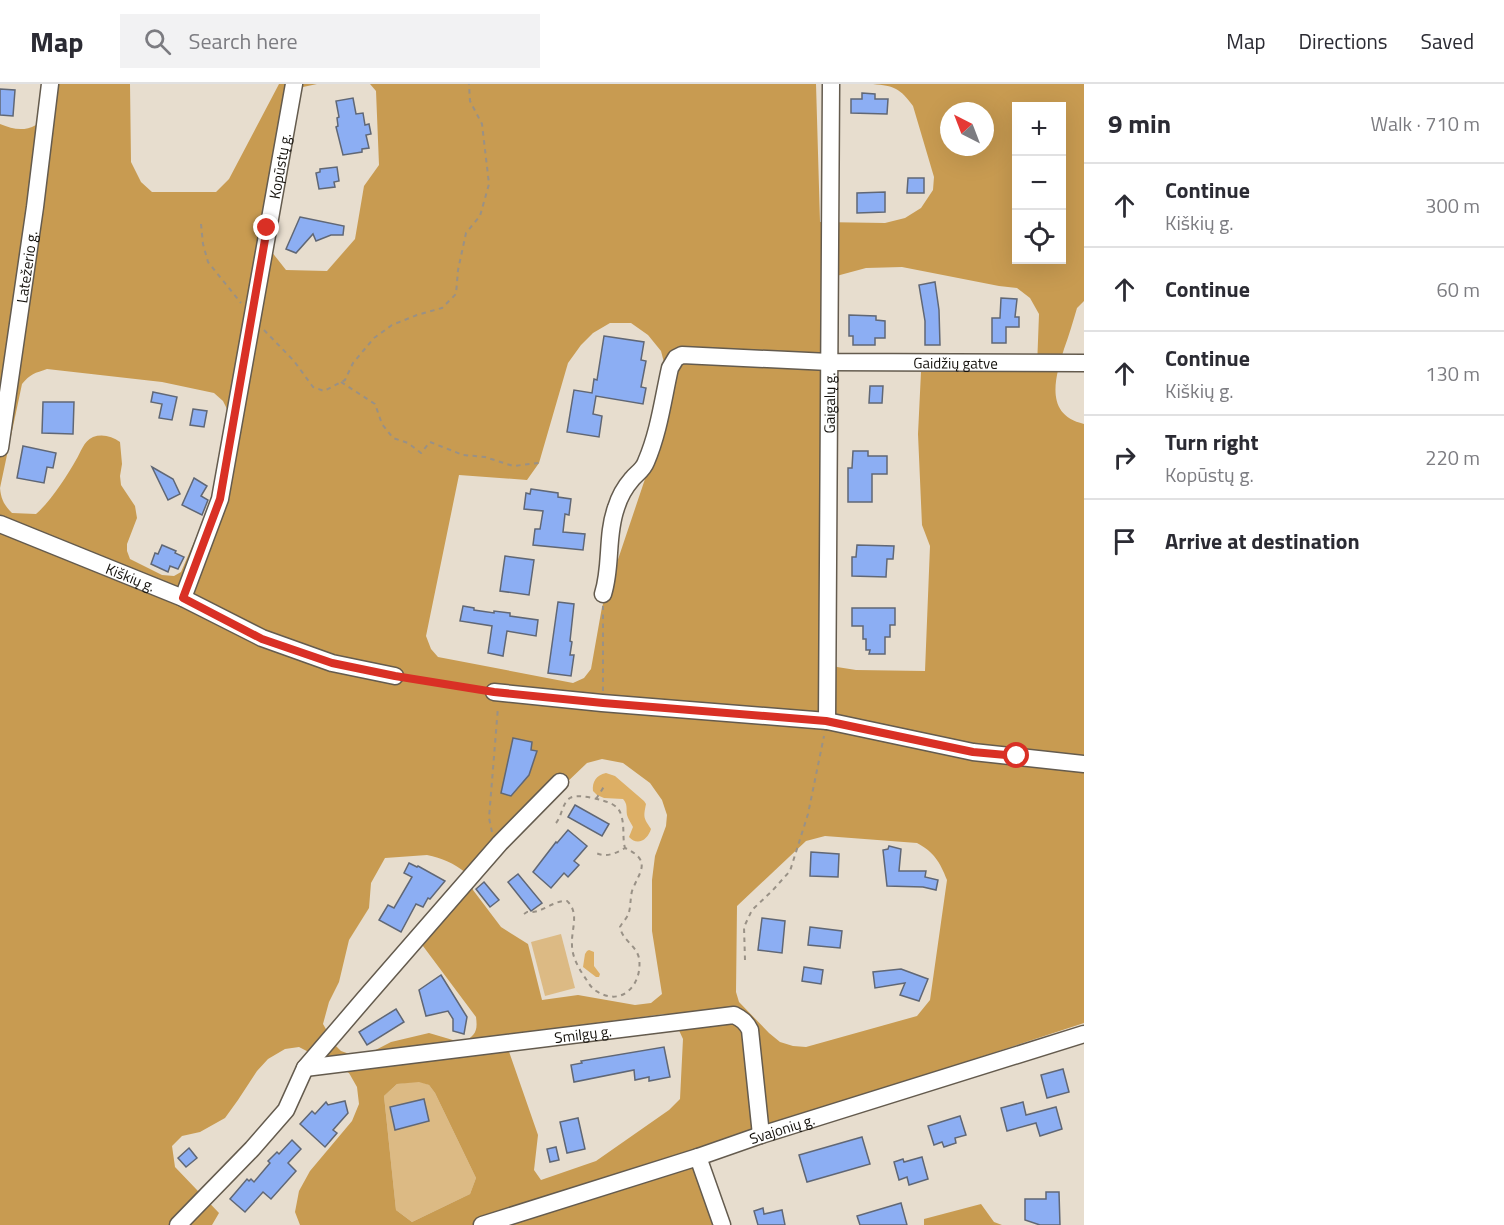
<!DOCTYPE html>
<meta charset="utf-8">
<style>
:root{--surface:#fff;--page:#f2f2f3;--text:#2b2b33;--muted:#7c7c81;--line:#e1e1e2}
body{margin:0;font-family:"Titillium Web",sans-serif;background:var(--page);color:var(--text)}
.controls{position:absolute;right:18px;top:18px;display:grid;overflow:hidden;border-radius:0px;box-shadow:0 6px 24px #0002}
.controls button{width:54px;height:54px;display:grid;place-items:center;padding:0;border:0;border-bottom:2px solid var(--line);background:var(--surface);color:var(--text);font:30px sans-serif}
.compass{position:absolute;left:940px;top:18px;width:54px;height:54px;border-radius:50%;background:var(--surface);box-shadow:0 6px 24px #0002;rotate:318deg}
.stop{position:absolute;width:18px;height:18px;margin:-14px;border:4px solid #d93025;border-radius:50%;background:#fff}
.stop.end{background:#d93025;border-color:#fff;box-shadow:0 2px 6px #0008}
.list{margin:0;padding:0;list-style:none}
h2{display:flex;justify-content:space-between;align-items:center;height:78px;margin:0;padding:0 24px;font-size:26px}
h2 small{font-size:20px;font-weight:400;color:var(--muted)}
.list li{display:grid;grid-template-columns:39px 1fr auto;gap:18px;align-items:center;box-sizing:border-box;height:84px;padding:0 24px;border-top:2px solid var(--line)}
.list b{display:block;font-size:22px;white-space:nowrap}
.list p{margin:0;font-size:20px;white-space:nowrap;color:var(--muted)}
.list em{font-size:20px;font-style:normal;color:var(--muted)}
.icon{flex:none;width:33px;height:33px;fill:none;stroke:currentColor;stroke-width:2;stroke-linecap:round;stroke-linejoin:round}
.map{position:relative;flex:none;width:1084px;height:1141px;overflow:hidden}
header{display:flex;align-items:center;gap:36px;box-sizing:border-box;height:84px;padding:0 30px;background:var(--surface);border-bottom:2px solid var(--line)}
header strong{font-size:28px}
nav{display:flex;gap:33px;margin-inline-start:auto;font-size:21px}
.search{width:420px;height:54px;background:var(--page);display:flex;align-items:center;gap:15px;box-sizing:border-box;padding:0 21px;border-radius:0px;color:var(--muted);font-size:22px}
main{display:flex}
aside{flex:1;background:var(--surface)}
.map>svg:first-child{display:block}
.green{fill:#dcba84}
.forest{fill:#c89b51;fill-rule:evenodd}
.water{fill:#ddaf65}
.building{fill:#8caef3;stroke:#606775;stroke-width:1.5}
.lines{fill:none;stroke-linecap:round;stroke-linejoin:round}
.minor-casing{stroke:#645b4e;stroke-width:19}
.path{stroke:#999186;stroke-width:2;stroke-dasharray:4.5 4.5;stroke-linecap:butt}
.minor{stroke:#fff;stroke-width:16}
.route{stroke:#d93025;stroke-width:8}
.labels{text-anchor:middle;dominant-baseline:central;stroke-width:6;stroke-linejoin:round;paint-order:stroke}
.street-label{font-size:15px;fill:#14110c;stroke:#e7ddce}
</style>
<header>
<strong>Map</strong>
<div class="search"><svg class="icon" aria-label="search" viewBox="0 0 24 24"><circle cx="10" cy="10" r="6"/><path d="M15 15l6 6"/></svg>Search here</div>
<nav><a>Map</a><a>Directions</a><a>Saved</a></nav>
</header>
<main>
<div class="map">
<svg width="1084" height="1141" viewBox="0 0 1084 1141">
<rect width="100%" height="100%" fill="#e7ddce"/>
<g class="green">
<polygon points="561,850 575,904 545,912 531,858"/>
<polygon points="419,997 429,1001 435,1009 476,1094 470,1110 412,1138 396,1126 384,1012 397,1000"/>
</g>
<g class="forest">
<path d="M41 0H130L131 78 141 98 152 108H216L229 95 279 0H317L289 6 271 167 286 186 327 187 355 155 364 102 379 81 376 7 370 0H816L820 138 885 139 905 134 921 124 933 106 934 93 913 22C900 4 894 2 873 0H1084V217L1077 224C1073 238 1069 251 1064 265 1055 294 1044 331 1084 340V939L691 1068 713 1141H300L295 1128 299 1107 310 1087 352 1037 359 1020 357 1003 349 989 299 963 285 965 268 975 257 987 238 1016 225 1034 200 1048 182 1052 172 1062 175 1083 219 1129 212 1141H0V404C1 415 4 421 12 429L36 430C50 418 67 392 76 376 81 368 83 358 93 353 102 350 112 352 120 358L122 380 120 392 121 401 135 422 137 434 127 460V467L130 475 162 491 174 492 181 488 214 412 227 325 223 317 214 309 162 298 47 285C35 289 30 290 22 300L0 404V40C13 45 23 48 36 41ZM1016 22H1062V176H1016ZM949 27H985V63H949ZM902 183 999 202 1017 204 1030 214 1039 230 1037 283 921 288 918 350 922 441 930 462 925 587 856 586 837 583 820 569 827 196 840 191 866 184ZM610 239H631L648 251 661 267 667 290 669 318 644 398 602 523 591 585 584 594 573 599 438 573 431 565 426 552 459 391 527 396 539 379 568 279 581 261 593 249ZM602 675 623 679 650 699 662 716 667 731 666 742 655 772 652 796V847L662 910 651 919 635 921 578 911 542 916 528 860 501 843 473 806 472 797 517 746 587 679ZM825 752 917 759C934 768 940 778 947 796L930 916 917 932 806 963 793 962 780 958 769 949 739 918 736 908 737 822 806 757ZM427 771C442 774 454 779 466 789L420 858 476 933C478 948 475 951 463 959L429 949 391 958 364 972H355L341 967 335 961 323 940 329 918 339 898 349 856 369 824 371 799 385 774ZM665 930 677 942 683 955 680 1015 669 1026 596 1077 541 1096 534 1086 538 1051 507 962 513 950ZM419 998 429 1001 435 1009 476 1094 470 1110 412 1138 396 1126 384 1012 397 1000Z"/>
<polygon points="981,1120 994,1138 1002,1141 924,1141 924,1135"/>
</g>
<g class="water">
<path d="M606 689 615 692 644 717 646 720C643 734 644 734 651 745 648 755 638 763 629 753L633 743C631 739 628 735 627 731 626 724 628 721 623 715L604 714 597 711 593 707C592 698 596 691 606 689Z"/>
<polygon points="589,866 594,868 594,882 600,890 599,893 596,893 583,883 585,870 587,867"/>
</g>
<g class="building">
<polygon points="0,5 15,6 13,32 0,31"/>
<polygon points="862,9 875,10 875,15 888,15 887,30 851,29 851,15 862,15"/>
<polygon points="353,14 356,30 363,29 365,41 369,40 371,50 366,51 369,64 362,65 362,68 343,71 336,43 338,42 337,34 339,33 336,17"/>
<polygon points="337,83 339,97 334,98 335,103 319,105 316,89 320,88 320,85"/>
<polygon points="908,94 924,94 924,109 907,109"/>
<polygon points="885,108 885,128 857,129 857,109"/>
<polygon points="300,133 344,142 343,151 331,151 316,157 313,150 296,169 286,165"/>
<polygon points="935,198 939,226 940,261 925,261 925,237 919,201"/>
<polygon points="1001,214 1017,215 1015,233 1019,233 1019,243 1006,243 1006,259 992,259 992,234 1000,234"/>
<polygon points="849,231 876,232 876,236 885,237 885,254 875,254 875,261 853,261 853,252 849,252"/>
<polygon points="604,252 644,258 641,276 646,277 641,303 646,304 643,320 596,312 593,330 602,332 599,353 567,348 574,306 592,309 594,295 597,296"/>
<polygon points="870,302 883,302 882,319 869,319"/>
<polygon points="153,308 177,313 172,336 159,334 162,320 151,318"/>
<polygon points="43,318 74,318 73,350 42,349"/>
<polygon points="193,325 207,327 204,343 190,341"/>
<polygon points="23,362 56,369 53,384 47,383 44,399 17,394"/>
<polygon points="853,367 868,367 868,372 887,372 887,390 872,390 872,418 848,418 848,384 852,384"/>
<polygon points="152,383 173,395 180,410 168,416"/>
<polygon points="194,394 207,402 201,412 208,416 202,431 182,421"/>
<polygon points="531,405 558,409 558,413 571,415 569,431 565,430 563,448 585,450 583,466 533,461 535,445 540,445 543,427 524,425 526,409 530,410"/>
<polygon points="162,461 176,467 175,469 184,473 178,485 170,482 168,488 151,480 155,469 158,470"/>
<polygon points="857,461 894,462 893,475 887,475 886,493 852,492 852,473 856,473"/>
<polygon points="505,472 534,476 529,511 500,507"/>
<polygon points="558,518 574,520 570,557 572,558 570,571 574,571 571,592 548,589"/>
<polygon points="463,522 474,524 474,526 494,529 494,527 510,529 510,532 538,536 536,552 507,547 503,572 488,569 492,542 460,537"/>
<polygon points="852,524 895,524 895,541 890,541 890,553 885,553 885,570 869,570 870,566 866,566 866,555 863,555 863,542 852,542"/>
<polygon points="513,654 532,658 531,666 537,667 529,691 511,712 501,709"/>
<polygon points="575,721 609,740 602,752 568,733"/>
<polygon points="568,746 587,762 574,777 579,781 568,793 564,789 551,804 533,788 556,758 557,759"/>
<polygon points="889,762 901,765 899,787 926,787 925,793 938,796 936,806 923,803 887,802 883,766 888,765"/>
<polygon points="811,768 839,770 838,793 810,792"/>
<polygon points="409,779 417,783 418,782 445,797 430,815 428,814 423,823 416,820 401,848 379,836 388,821 394,824 412,793 404,789"/>
<polygon points="518,790 542,819 531,827 508,798"/>
<polygon points="484,798 499,816 490,823 476,805"/>
<polygon points="762,834 785,837 782,869 758,866"/>
<polygon points="810,843 842,847 840,864 808,861"/>
<polygon points="804,883 823,886 821,900 802,897"/>
<polygon points="901,885 928,895 919,917 900,911 905,899 875,904 873,888"/>
<polygon points="441,891 467,933 464,950 453,947 453,935 448,927 426,932 419,906"/>
<polygon points="396,925 404,938 367,961 359,948"/>
<polygon points="664,963 670,993 649,997 649,993 635,996 634,986 574,998 571,981 582,979 581,977"/>
<polygon points="1063,985 1069,1008 1047,1014 1041,991"/>
<polygon points="424,1015 429,1037 395,1046 390,1023"/>
<polygon points="345,1017 348,1029 333,1046 337,1049 325,1063 300,1040 312,1027 315,1030 326,1018 328,1021"/>
<polygon points="1023,1018 1026,1031 1056,1023 1062,1045 1040,1052 1036,1039 1007,1047 1001,1024"/>
<polygon points="960,1032 966,1051 955,1054 956,1059 944,1063 942,1058 934,1061 928,1042"/>
<polygon points="578,1034 585,1065 567,1069 560,1038"/>
<polygon points="862,1053 870,1080 807,1098 799,1071"/>
<polygon points="292,1056 301,1065 288,1079 296,1087 271,1115 263,1108 245,1128 230,1115 247,1095 249,1097 251,1095 254,1098 270,1079 268,1077 277,1068 279,1070"/>
<polygon points="556,1063 559,1076 550,1078 547,1065"/>
<polygon points="189,1064 197,1074 186,1083 178,1074"/>
<polygon points="922,1073 928,1095 909,1101 907,1093 899,1096 894,1078 903,1075 904,1078"/>
<polygon points="1046,1108 1059,1108 1060,1141 1040,1141 1025,1136 1025,1115 1046,1115"/>
<polygon points="901,1119 907,1141 860,1141 857,1132"/>
<polygon points="763,1124 764,1130 782,1126 785,1141 758,1141 754,1127"/>
</g>
<g class="lines">
<defs>
<g id="minor">
<path id="s1" d="M0 364 35 123 50 0"/>
<path id="s2" d="M0 440 183 514 262 554 332 579 395 592"/>
<path id="s3" d="M603 510C612 482 606 452 616 424 619 414 625 403 632 395 637 389 643 386 646 378 659 348 663 315 670 284L676 274 682 271 829 278 1084 279"/>
<path id="s4" d="M183 514 220 415 294 0"/>
<polyline points="494,608 602,619 827,637 973,668 1084,680"/>
<path id="s5" d="M827 637 831 0"/>
<path id="s6" d="M305 984 734 931C742 935 746 938 750 946L761 1051"/>
<polyline points="698,1073 722,1141"/>
<polyline points="178,1141 252,1065 286,1026 305,984 365,914 500,759 560,698"/>
<path id="s7" d="M482 1141 698 1073 761 1051 1084 950"/>
</g>
</defs>
<use href="#minor" class="minor-casing"/>
<g class="path">
<polyline points="201,140 203,160 208,178 241,219"/>
<polyline points="264,246 294,277 313,303 324,307 345,296 353,279 374,254 392,241 417,231 442,224 456,210 458,186 466,149 480,132 489,100 482,40 470,17 469,0"/>
<polyline points="341,298 375,320 382,340 393,354 408,359 421,369 430,358 463,371 485,373 513,382 539,379"/>
<polyline points="407,594 482,606"/>
<polyline points="603,607 603,522"/>
<polyline points="596,715 605,701"/>
<path d="M556 739C562 732 562 719 570 714 578 709 604 716 612 720 617 723 620 726 621 731 625 742 622 753 625 764"/>
<polyline points="492,748 489,734 498,623"/>
<path d="M524 830 527 828C542 830 553 816 567 817 580 829 571 845 572 861 572 873 579 885 586 895 589 900 592 905 598 908 623 923 643 899 639 874 636 861 622 856 620 843 622 839 626 835 628 831 631 824 630 815 632 807 639 788 653 777 625 764 615 770 605 774 594 768"/>
<polyline points="745,876 744,843 752,826 772,807 790,787 808,730 824,652"/>
</g>
<use href="#minor" class="minor"/>
</g>
<g class="lines">
<polyline class="route" points="267,144 220,415 183,514 262,555 332,579 395,592 494,608 603,619 826,637 973,668 1017,672"/>
</g>
<g class="labels">
<g class="street-label">
<text stroke="none"><textPath href="#s4" startOffset="444">Kopūstų g.</textPath></text>
<text stroke="none"><textPath href="#s1" startOffset="183">Latežerio g.</textPath></text>
<text stroke="none"><textPath href="#s3" startOffset="532">Gaidžių gatve</textPath></text>
<text stroke="none"><textPath href="#s5" startOffset="318">Gaigalų g.</textPath></text>
<text stroke="none"><textPath href="#s2" startOffset="141">Kiškių g.</textPath></text>
<text stroke="none"><textPath href="#s6" startOffset="280">Smilgų g.</textPath></text>
<text stroke="none"><textPath href="#s7" startOffset="315">Svajonių g.</textPath></text>
</g>
</g>
</svg>
<div class="controls">
<button>+</button>
<button>−</button>
<button><svg class="icon" aria-label="locate" viewBox="0 0 24 24"><circle cx="12" cy="12" r="6"/><path d="M12 2v4M12 18v4M2 12h4M18 12h4"/></svg></button>
</div>
<svg class="compass" viewBox="-18 -18 36 36"><path d="M0-13l5 13h-10z" fill="#e53935"/><path d="M0 13l5-13h-10z" fill="#7c7c81"/></svg>
<div class="stop" style="left:1017px;top:672px"></div>
<div class="stop end" style="left:267px;top:144px"></div>
</div>
<aside>
<h2>9 min<small>Walk · 710 m</small></h2>
<ul class="list">
<li><svg class="icon" aria-label="ahead" viewBox="0 0 24 24"><path d="M12 20V5M6 11l6-6 6 6"/></svg><div><b>Continue</b><p>Kiškių g.</p></div><em>300 m</em></li>
<li><svg class="icon" aria-label="ahead" viewBox="0 0 24 24"><path d="M12 20V5M6 11l6-6 6 6"/></svg><div><b>Continue</b></div><em>60 m</em></li>
<li><svg class="icon" aria-label="ahead" viewBox="0 0 24 24"><path d="M12 20V5M6 11l6-6 6 6"/></svg><div><b>Continue</b><p>Kiškių g.</p></div><em>130 m</em></li>
<li><svg class="icon" aria-label="right" viewBox="0 0 24 24"><path d="M7 20v-9h11M14 6l5 5-5 5"/></svg><div><b>Turn right</b><p>Kopūstų g.</p></div><em>220 m</em></li>
<li><svg class="icon" aria-label="arrive" viewBox="0 0 24 24"><path d="M6 21V4h12l-3 4 3 4H6"/></svg><div><b>Arrive at destination</b></div></li>
</ul>
</aside>
</main>
